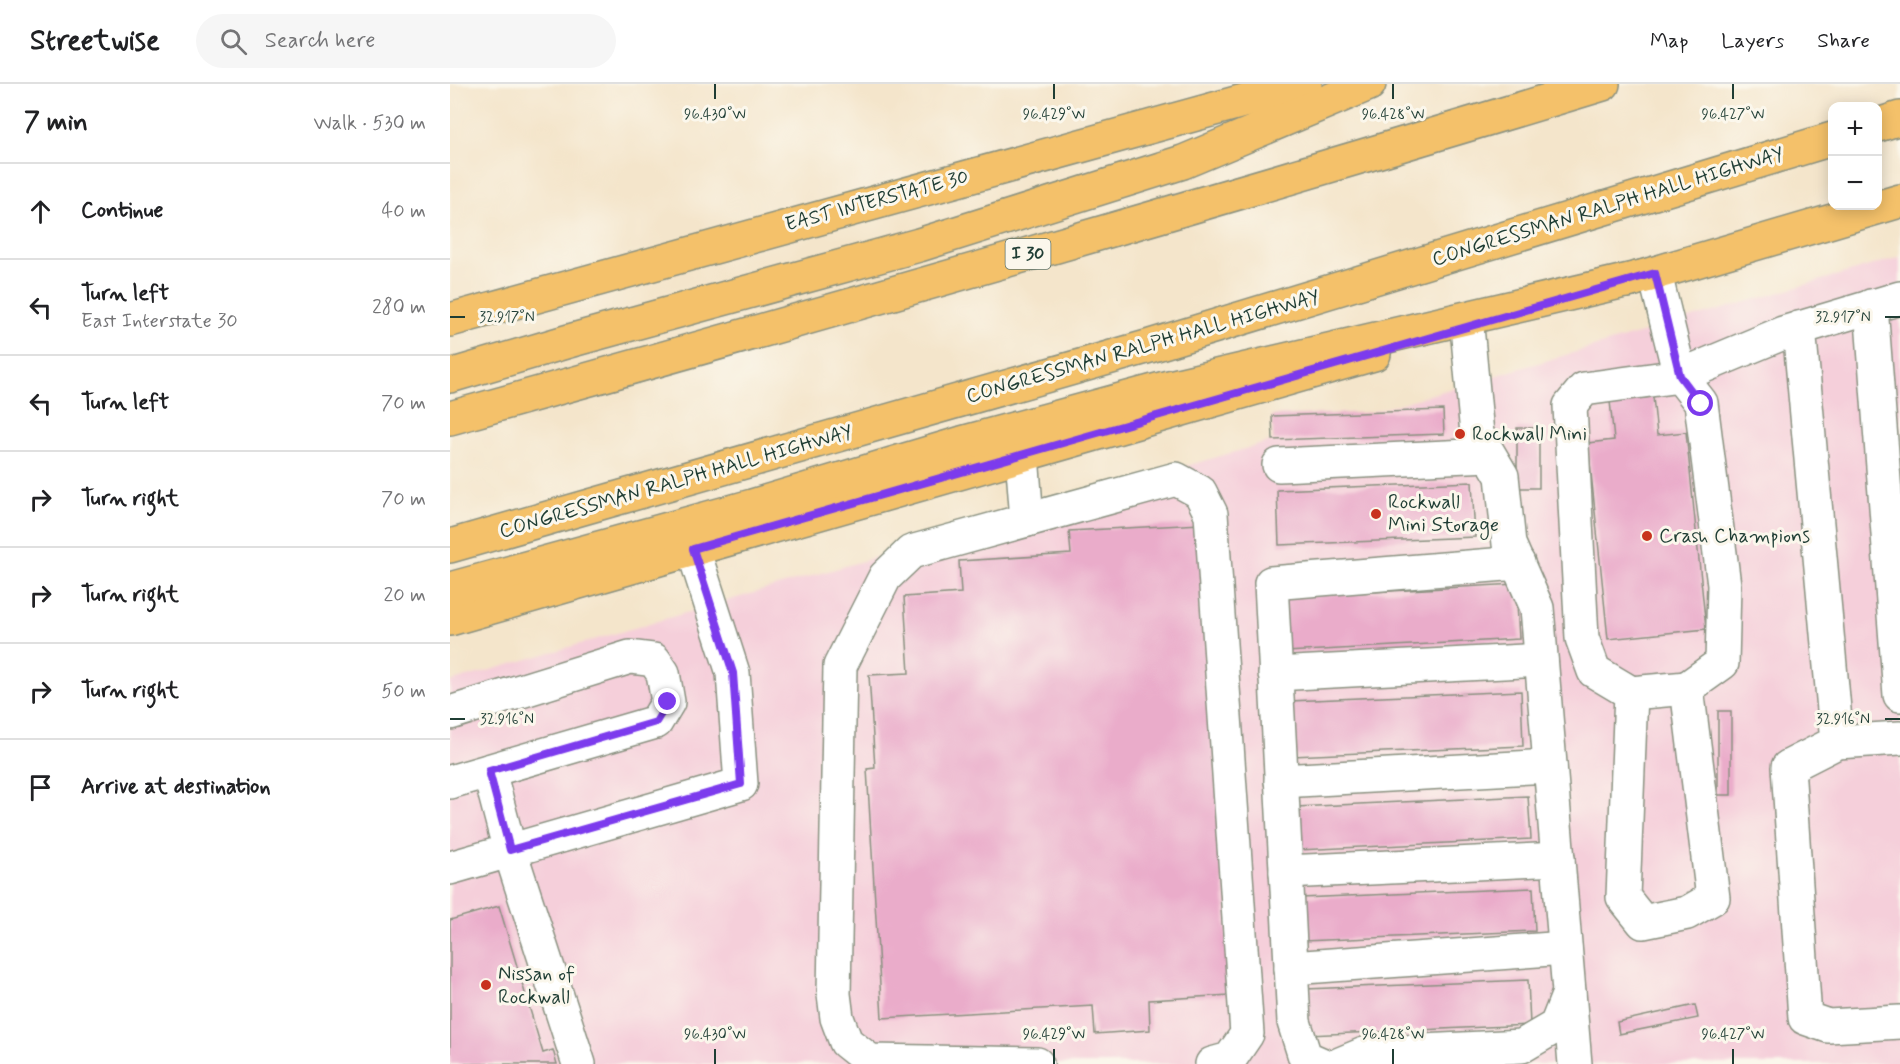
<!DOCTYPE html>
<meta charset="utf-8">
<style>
:root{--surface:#fff;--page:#f6f6f6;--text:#202124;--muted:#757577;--line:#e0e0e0}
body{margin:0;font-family:Mynerve,sans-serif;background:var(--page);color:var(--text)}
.controls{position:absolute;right:18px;top:18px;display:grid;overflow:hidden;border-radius:12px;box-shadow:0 3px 15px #0003}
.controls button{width:54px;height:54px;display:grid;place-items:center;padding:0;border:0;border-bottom:2px solid var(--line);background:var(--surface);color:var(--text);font:30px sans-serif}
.stop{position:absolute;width:18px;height:18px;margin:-14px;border:4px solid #7c3aed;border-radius:50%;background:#fff}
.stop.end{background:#7c3aed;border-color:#fff;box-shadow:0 2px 6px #0008}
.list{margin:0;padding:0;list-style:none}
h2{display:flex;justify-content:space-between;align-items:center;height:78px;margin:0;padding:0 24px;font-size:26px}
h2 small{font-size:20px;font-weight:400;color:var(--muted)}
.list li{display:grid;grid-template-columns:39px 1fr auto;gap:18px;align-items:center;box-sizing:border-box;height:96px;padding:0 24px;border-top:2px solid var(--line)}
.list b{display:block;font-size:22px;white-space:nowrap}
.list p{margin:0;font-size:20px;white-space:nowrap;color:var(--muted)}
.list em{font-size:20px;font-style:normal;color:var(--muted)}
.icon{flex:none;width:33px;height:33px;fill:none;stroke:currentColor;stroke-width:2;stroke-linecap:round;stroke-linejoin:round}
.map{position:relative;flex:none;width:1450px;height:980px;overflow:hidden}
header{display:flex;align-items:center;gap:36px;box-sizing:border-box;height:84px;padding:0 30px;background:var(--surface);border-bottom:2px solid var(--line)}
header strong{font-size:28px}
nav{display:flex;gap:33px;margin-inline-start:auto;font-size:21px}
.search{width:420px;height:54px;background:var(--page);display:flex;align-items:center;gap:15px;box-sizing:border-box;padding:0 21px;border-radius:33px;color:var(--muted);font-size:22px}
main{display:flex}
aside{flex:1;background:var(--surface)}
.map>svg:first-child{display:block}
.built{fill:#f5cfda}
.building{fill:#eaacca}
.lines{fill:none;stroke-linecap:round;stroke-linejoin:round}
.minor-casing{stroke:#8a9180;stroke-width:36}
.major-casing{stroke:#8a9180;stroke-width:36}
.highway-casing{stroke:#8a9180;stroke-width:36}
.minor{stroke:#fff;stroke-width:33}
.major{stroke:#f4c16a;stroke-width:33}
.highway{stroke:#f4c16a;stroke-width:33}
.route{stroke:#7c3aed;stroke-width:8}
.ticks{fill:none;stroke:#1f3d34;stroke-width:2}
.poi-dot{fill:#c8321e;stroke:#fbf7ec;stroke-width:2}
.labels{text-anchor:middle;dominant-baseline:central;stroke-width:6;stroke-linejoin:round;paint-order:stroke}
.shield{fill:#fbf7ec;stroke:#61756b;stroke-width:1.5}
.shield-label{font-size:18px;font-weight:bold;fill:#1f3d34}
.street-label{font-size:20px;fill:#1f3d34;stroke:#fbf7ec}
.poi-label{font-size:20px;fill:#1f3d34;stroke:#fbf7ec;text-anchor:start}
.ticks-label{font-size:15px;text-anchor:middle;fill:#1f3d34;stroke:#fbf7ec;stroke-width:6;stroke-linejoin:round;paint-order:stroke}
</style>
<header>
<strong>Streetwise</strong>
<div class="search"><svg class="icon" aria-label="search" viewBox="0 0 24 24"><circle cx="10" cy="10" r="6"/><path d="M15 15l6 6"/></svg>Search here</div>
<nav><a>Map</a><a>Layers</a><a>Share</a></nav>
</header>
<main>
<aside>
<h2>7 min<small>Walk · 530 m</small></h2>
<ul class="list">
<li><svg class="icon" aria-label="ahead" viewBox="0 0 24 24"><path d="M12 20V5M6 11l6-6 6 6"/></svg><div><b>Continue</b></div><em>40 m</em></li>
<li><svg class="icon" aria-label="left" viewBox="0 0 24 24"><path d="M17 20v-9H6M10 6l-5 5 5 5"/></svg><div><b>Turn left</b><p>East Interstate 30</p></div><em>280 m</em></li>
<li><svg class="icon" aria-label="left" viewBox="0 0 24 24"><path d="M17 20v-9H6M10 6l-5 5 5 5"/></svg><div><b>Turn left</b></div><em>70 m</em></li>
<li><svg class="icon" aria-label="right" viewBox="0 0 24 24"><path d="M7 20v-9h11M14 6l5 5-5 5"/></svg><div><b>Turn right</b></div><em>70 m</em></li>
<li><svg class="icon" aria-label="right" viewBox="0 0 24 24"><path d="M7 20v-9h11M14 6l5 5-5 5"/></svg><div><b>Turn right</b></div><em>20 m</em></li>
<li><svg class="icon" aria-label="right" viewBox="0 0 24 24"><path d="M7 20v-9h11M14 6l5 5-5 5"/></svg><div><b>Turn right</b></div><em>50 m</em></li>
<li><svg class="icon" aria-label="arrive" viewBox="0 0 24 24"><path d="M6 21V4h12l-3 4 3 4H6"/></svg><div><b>Arrive at destination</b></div></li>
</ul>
</aside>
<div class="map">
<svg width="1450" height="980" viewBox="0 0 1450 980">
<rect width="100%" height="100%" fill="#fbf7ec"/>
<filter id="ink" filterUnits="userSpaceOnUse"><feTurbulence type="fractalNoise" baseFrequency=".0167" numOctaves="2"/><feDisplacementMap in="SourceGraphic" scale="12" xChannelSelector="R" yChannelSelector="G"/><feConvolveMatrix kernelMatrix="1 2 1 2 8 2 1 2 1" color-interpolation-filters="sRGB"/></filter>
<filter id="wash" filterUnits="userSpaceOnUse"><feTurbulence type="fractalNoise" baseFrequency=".008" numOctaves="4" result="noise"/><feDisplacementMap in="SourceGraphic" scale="24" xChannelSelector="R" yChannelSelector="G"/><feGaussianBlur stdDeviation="1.35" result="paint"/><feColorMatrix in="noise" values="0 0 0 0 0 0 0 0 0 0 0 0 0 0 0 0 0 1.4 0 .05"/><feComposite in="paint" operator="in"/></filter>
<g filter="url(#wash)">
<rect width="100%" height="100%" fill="#f4e5cb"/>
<polygon class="built" points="1450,173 1450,980 0,980 0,598"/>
<g id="blocks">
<g class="building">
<polygon points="1203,313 1207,351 1236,348 1256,545 1158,555 1138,359 1164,356 1160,317"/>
<polygon points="993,326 994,350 823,356 822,332"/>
<rect x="1067" y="344" width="22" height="60"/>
<polygon points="1022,398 1025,453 829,461 827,406"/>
<polygon points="751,440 780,911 699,916 700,946 645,950 643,922 432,934 417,685 425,684 419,591 459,589 454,513 511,509 509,477 621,470 619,447"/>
<polygon points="1066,500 1069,555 836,568 833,513"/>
<polygon points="1071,607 1073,662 842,672 840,617"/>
<rect x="1268" y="627" width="13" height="84"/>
<polygon points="1078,712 1081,755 848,766 846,723"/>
<polygon points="1083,804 1085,847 853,857 851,814"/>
<polygon points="49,822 93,969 103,966 107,980 0,980 0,836"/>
<polygon points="1078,896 1080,941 858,951 856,905"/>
<polygon points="1245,921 1248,934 1169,950 1167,938"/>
</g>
</g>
</g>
<g filter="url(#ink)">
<use href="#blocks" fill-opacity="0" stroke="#8a9180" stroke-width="1.5"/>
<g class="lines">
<defs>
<g id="minor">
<polyline points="1205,190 1230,292 1251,319 1274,501 1272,579 1237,604 1263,814 1237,829 1193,838 1173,813 1181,609 1144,587 1132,554 1120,322 1134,305 1230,292 1333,249 1450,214"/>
<polyline points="1421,222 1450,611"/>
<polyline points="1017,243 1027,350 1052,392 1059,460 1087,524 1125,980"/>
<polyline points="1349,244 1387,658 1338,683 1355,934 1378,942 1450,938"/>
<polyline points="572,371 577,436"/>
<polyline points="829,381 1039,371"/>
<polyline points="825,590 1091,576"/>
<polyline points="1181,609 1237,604"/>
<polyline points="0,629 180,573 204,576 213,589 218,618 206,638 0,698"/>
<polyline points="1387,658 1450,654"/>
<polyline points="39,687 60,767 129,980"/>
<polyline points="831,697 1100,682"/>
<polyline points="0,784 291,700 283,589 243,465"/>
<polyline points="836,788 1108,775"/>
<polyline points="841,884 1115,864"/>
<polyline points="587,980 420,977 396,958 387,934 384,910 390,582 435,493 461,468 726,395 750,408 761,430 797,950 780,975 762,980"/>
<polyline points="871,980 855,973 844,938 821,499 1068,479"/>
<polyline points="890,980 914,970 1072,962 1106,942 1119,909"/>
</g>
<g id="major">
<polyline points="1178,197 1450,117"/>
<polyline points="0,236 855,0"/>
<polyline points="0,535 924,270"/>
</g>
<g id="highway">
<polyline points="1428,41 1450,34"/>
<polyline points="0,292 119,257 469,161 733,78 919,0"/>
<path d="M0 334C386 227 770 116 1153 0"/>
<polyline points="0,462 700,262 1382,55"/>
<polyline points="0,505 302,422 512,359 719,303 1205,190"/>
</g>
</defs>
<use href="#minor" class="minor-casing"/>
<use href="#major" class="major-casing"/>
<use href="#highway" class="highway-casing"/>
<use href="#minor" class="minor"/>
<use href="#major" class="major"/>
<use href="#highway" class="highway"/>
</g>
</g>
<g class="lines" filter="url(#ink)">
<polyline class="route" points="218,618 206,638 39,687 60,766 291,700 283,589 243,465 1205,189 1230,292 1251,320"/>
</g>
<path class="ticks" d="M265 0V15M604 0V15M943 0V15M1283 0V15M0 233H15M1435 233H1450M0 635H15M1435 635H1450M265 965V980M604 965V980M943 965V980M1283 965V980"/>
<g class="poi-dot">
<circle cx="1010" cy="350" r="6"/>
<circle cx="926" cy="430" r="6"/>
<circle cx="1197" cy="452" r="6"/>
<circle cx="36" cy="901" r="6"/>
</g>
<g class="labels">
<rect class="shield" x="555.5" y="155" width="45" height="30" rx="4.5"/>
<g class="shield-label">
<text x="578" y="170">I 30</text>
</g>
<g class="street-label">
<text transform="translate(427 117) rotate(-15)">EAST INTERSTATE 30</text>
<text transform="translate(1158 123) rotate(-17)">CONGRESSMAN RALPH HALL HIGHWAY</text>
<text transform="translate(693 263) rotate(-16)">CONGRESSMAN RALPH HALL HIGHWAY</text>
<text transform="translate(226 398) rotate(-16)">CONGRESSMAN RALPH HALL HIGHWAY</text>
</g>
<g class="poi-label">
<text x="1022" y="350">Rockwall Mini</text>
<text x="938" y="418">Rockwall<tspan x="938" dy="23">Mini Storage</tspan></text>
<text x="1209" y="452">Crash Champions</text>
<text x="48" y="890">Nissan of<tspan x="48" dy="23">Rockwall</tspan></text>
</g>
</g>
<g class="ticks-label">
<text x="265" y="35">96.430°W</text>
<text x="604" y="35">96.429°W</text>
<text x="943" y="35">96.428°W</text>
<text x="1283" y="35">96.427°W</text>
<text x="57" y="238">32.917°N</text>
<text x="1393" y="238">32.917°N</text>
<text x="57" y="640">32.916°N</text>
<text x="1393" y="640">32.916°N</text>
<text x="265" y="955">96.430°W</text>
<text x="604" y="955">96.429°W</text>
<text x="943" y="955">96.428°W</text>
<text x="1283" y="955">96.427°W</text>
</g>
</svg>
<div class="controls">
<button>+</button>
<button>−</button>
</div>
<div class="stop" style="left:1251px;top:320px"></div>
<div class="stop end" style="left:218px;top:618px"></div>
</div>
</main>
